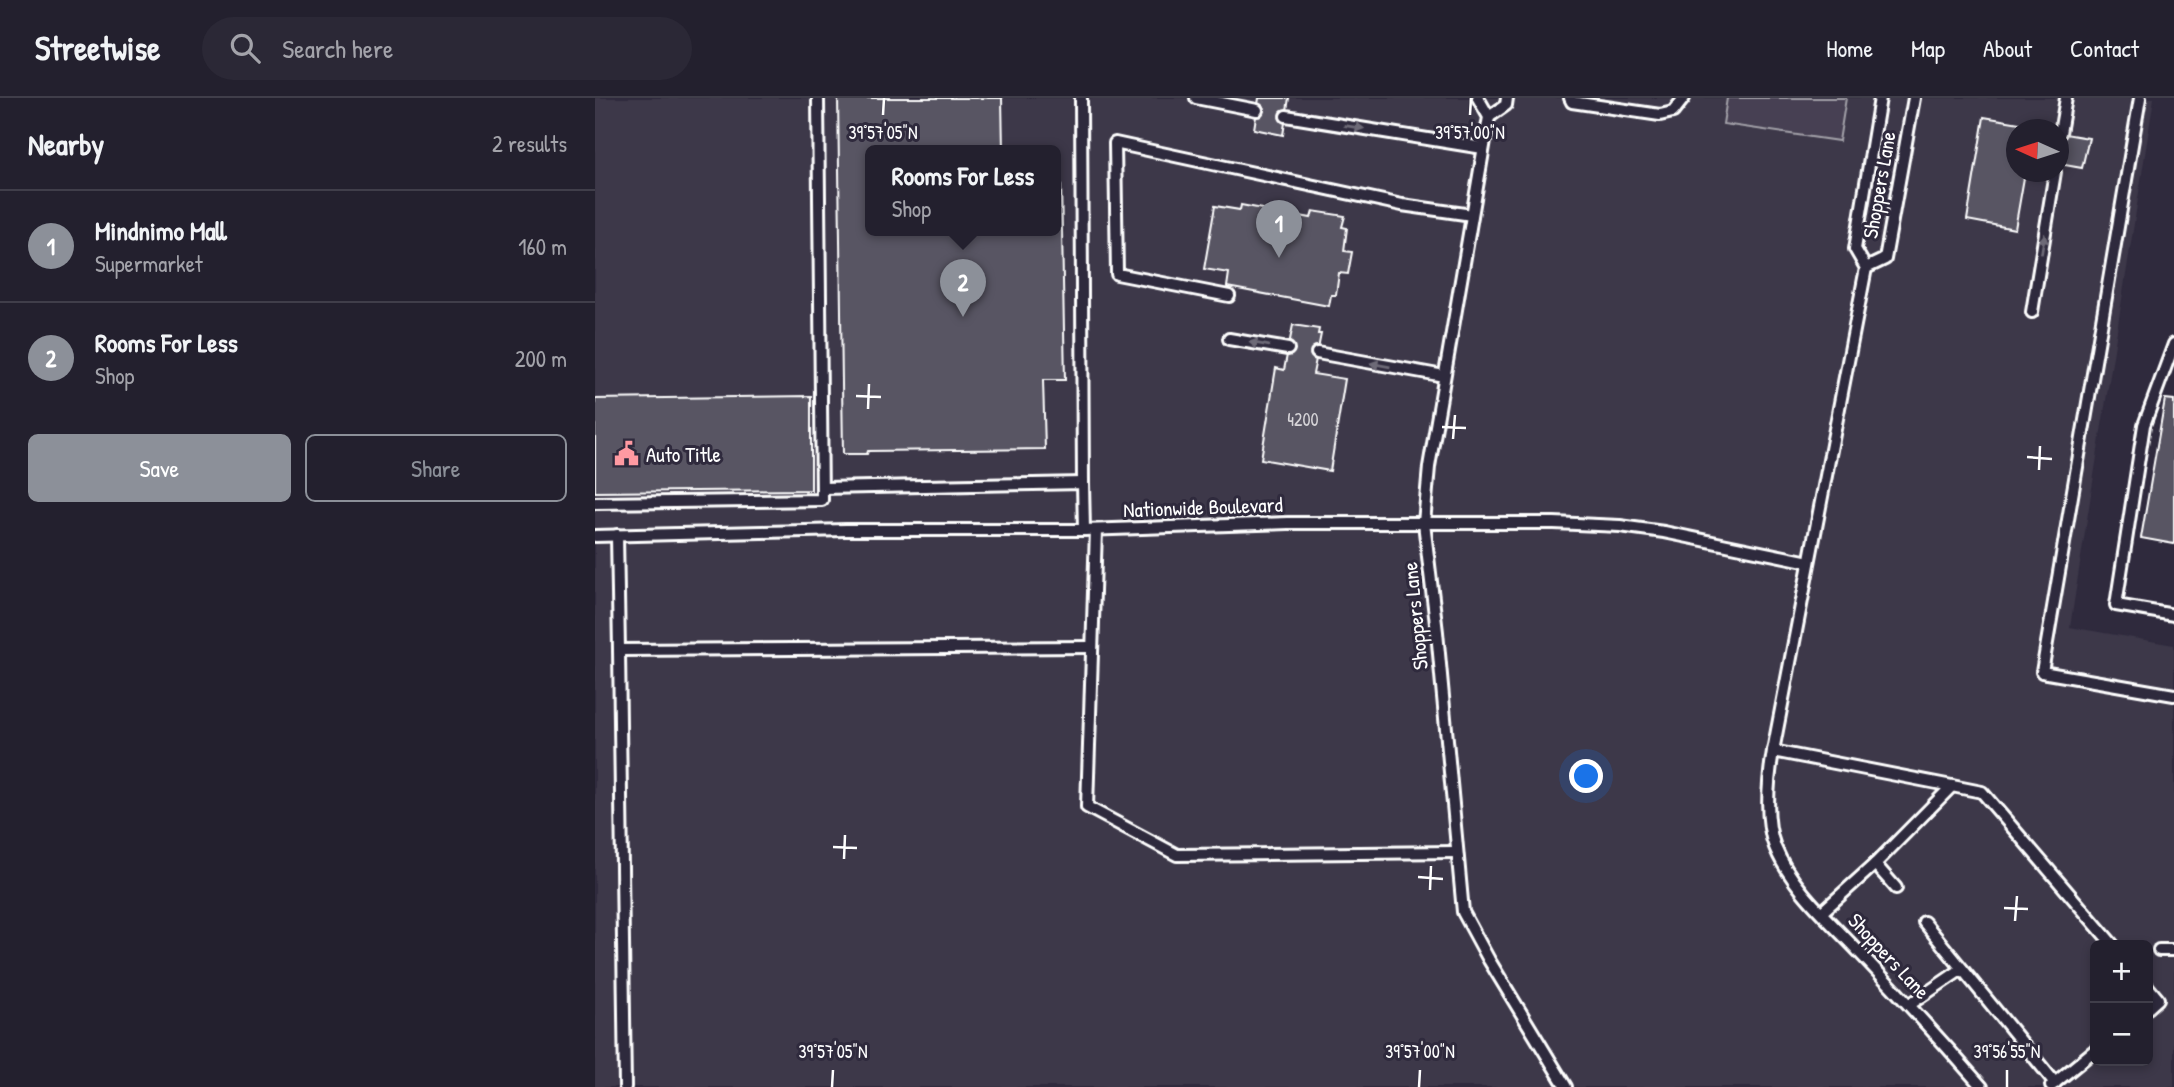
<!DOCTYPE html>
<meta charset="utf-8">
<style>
:root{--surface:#23202e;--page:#2b2836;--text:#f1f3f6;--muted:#a3a3aa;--line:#403e4a;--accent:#8c9099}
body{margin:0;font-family:"Patrick Hand",sans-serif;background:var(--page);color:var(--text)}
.controls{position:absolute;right:21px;bottom:21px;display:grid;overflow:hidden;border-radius:10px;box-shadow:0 4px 10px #0003}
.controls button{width:63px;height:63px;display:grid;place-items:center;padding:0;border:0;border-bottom:2px solid var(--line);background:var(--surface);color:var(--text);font:35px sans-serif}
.compass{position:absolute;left:1411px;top:21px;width:63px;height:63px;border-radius:50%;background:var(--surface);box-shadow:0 4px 10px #0003;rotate:273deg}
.you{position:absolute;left:992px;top:679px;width:24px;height:24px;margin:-18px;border:5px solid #fff;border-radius:50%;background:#1a73e8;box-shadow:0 0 0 10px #1a73e833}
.badge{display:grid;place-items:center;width:46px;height:46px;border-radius:50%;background:var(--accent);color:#fff;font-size:23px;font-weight:700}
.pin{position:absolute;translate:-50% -58px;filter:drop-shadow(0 2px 4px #0008)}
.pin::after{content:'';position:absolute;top:37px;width:24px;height:21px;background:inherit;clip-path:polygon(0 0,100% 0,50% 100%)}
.popup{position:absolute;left:270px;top:47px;width:196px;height:91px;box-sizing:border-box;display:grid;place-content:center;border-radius:10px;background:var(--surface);filter:drop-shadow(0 2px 5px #0005);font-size:23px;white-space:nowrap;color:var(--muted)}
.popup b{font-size:26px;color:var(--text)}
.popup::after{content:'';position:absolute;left:50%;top:100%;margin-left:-14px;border:14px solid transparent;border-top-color:var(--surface)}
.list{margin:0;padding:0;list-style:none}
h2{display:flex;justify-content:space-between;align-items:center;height:91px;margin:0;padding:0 28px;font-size:30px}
h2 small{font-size:23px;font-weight:400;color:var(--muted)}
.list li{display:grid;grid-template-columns:46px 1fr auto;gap:21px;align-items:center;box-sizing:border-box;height:112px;padding:0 28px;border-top:2px solid var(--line)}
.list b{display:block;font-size:26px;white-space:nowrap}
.list p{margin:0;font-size:23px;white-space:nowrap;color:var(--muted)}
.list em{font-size:23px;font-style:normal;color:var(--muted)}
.actions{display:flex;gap:14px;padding:21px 28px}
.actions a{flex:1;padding:16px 0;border:2px solid var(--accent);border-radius:10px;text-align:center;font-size:24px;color:var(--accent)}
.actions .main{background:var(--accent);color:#fff}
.icon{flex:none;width:38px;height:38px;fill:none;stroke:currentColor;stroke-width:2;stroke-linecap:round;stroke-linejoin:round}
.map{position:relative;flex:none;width:1579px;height:989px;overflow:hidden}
header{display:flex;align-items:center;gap:42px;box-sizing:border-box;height:98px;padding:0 35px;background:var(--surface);border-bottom:2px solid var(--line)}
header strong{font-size:33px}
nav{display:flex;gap:38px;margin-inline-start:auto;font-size:24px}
.search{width:490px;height:63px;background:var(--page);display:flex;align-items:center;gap:18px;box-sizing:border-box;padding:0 24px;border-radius:38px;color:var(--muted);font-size:26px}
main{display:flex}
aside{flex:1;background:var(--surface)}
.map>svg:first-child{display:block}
.built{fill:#3c3749;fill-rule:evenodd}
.green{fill:#464152;stroke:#a2a0a8;stroke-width:2}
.building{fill:#595564;stroke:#fff;stroke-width:2}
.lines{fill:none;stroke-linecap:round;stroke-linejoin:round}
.service-casing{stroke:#fff;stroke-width:16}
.service{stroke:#2f2a3d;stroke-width:10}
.oneway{fill:#6d6a77}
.ticks{fill:none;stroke:#fff;stroke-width:2.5}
.labels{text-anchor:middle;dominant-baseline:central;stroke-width:6;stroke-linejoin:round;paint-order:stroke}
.number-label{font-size:18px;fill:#d6d4d8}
.street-label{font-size:21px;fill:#fff;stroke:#2f2a3d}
.poi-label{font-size:21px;fill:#fff;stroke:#2f2a3d;text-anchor:start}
.ticks-label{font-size:18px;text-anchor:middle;fill:#fff;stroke:#2f2a3d;stroke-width:6;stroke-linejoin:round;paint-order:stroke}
</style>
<header>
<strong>Streetwise</strong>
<div class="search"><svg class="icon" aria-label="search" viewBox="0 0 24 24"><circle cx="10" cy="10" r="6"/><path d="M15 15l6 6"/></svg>Search here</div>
<nav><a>Home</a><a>Map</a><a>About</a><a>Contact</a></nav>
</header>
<main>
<aside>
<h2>Nearby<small>2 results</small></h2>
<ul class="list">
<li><span class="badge">1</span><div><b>Mindnimo Mall</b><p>Supermarket</p></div><em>160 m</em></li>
<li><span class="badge">2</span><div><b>Rooms For Less</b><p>Shop</p></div><em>200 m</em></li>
</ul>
<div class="actions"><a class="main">Save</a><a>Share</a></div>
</aside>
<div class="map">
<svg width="1579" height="989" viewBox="0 0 1579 989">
<rect width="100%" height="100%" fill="#2f2a3d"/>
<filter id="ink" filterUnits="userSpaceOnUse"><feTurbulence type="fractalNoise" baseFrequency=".0143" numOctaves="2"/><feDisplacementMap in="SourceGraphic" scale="14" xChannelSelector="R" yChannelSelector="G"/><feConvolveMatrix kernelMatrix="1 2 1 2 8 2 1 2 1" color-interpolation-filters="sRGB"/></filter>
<g filter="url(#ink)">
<path class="built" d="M0 0H1559L1475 529 1579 547V989H0ZM1422 32H1464V74H1422ZM275 53H461V133H275ZM1500 847H1553V963H1500Z"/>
<polygon class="green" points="1132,0 1251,0 1244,43 1128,26"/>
<g class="building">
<polygon points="243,0 407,0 408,53 275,53 275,133 461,133 461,83 466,83 470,282 448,282 450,351 273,353 272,356 248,356"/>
<polygon points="664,0 694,0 688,37 659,31"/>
<polygon points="1389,19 1437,27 1437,31 1443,32 1422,32 1422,74 1430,74 1420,131 1372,122"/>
<polygon points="1464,35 1494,40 1487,70 1464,66"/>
<polygon points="646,107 716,120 718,113 750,118 747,129 752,130 749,153 757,154 753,176 744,175 741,197 736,197 734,208 632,189 634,175 609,171 620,108 645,112"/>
<polygon points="698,227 724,231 723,236 726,236 718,276 750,281 735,373 666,361 681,270 689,272"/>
<polygon points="216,298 216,392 0,394 0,301"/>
<polygon points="1570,301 1579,302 1579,446 1546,440"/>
</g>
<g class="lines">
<defs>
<g id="service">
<polyline points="486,0 488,385"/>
<polyline points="601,0 662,12"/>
<polyline points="883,0 894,19 834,369 829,425 842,534 868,814 894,862 971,989"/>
<polyline points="975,0 977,4 1065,17 1078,14 1089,0"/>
<path d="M1285 0 1260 151 1271 170 1178 653C1173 683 1169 721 1180 749 1197 791 1234 822 1264 854 1306 898 1347 943 1387 989"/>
<polyline points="1545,0 1447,574 1579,597"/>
<polyline points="691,18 888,50"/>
<polyline points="894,19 911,7 912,0"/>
<polyline points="1465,35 1471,0"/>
<polyline points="1271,170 1290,161 1319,0"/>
<polyline points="634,198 522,176 520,45 807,107 877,117"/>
<polyline points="1437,214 1460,74"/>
<polyline points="634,241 693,251"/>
<polyline points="1579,246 1549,327 1521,507 1579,517"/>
<polyline points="722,255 849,278"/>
<polyline points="227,390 488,385 489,432"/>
<polyline points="0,405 227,402 223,0"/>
<polyline points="501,432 492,709 582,757 861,754"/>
<polyline points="22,437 24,552 497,549"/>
<polyline points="0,438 251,432 489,432 693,425 959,425 1025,428 1069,434 1214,464"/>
<polyline points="24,552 30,989"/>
<polyline points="1178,653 1357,688 1280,766"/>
<polyline points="1357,688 1387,694 1518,847"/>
<polyline points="1227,814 1280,766 1301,790"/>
<polyline points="1329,824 1460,985"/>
<polyline points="1564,852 1579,852"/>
<polyline points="1553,889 1563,901 1553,910"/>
<polyline points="1314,907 1367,871"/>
<polyline points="1456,988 1500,952"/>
</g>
</defs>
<use href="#service" class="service-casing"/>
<use href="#service" class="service"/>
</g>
<defs><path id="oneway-solid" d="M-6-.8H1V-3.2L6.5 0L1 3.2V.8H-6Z" transform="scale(1.75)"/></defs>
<g class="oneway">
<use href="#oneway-solid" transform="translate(759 29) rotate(9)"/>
<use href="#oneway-solid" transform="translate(1448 146) rotate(-81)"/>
<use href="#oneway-solid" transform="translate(664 246) rotate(-170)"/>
<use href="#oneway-solid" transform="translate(785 267) rotate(-170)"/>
</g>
</g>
<path class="ticks" d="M288 17 289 0M875 17 876 0M261 298 286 299M273 311 274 286M847 329 871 330M858 341 860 317M1432 359 1457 361M1444 372 1445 348M238 749 262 750M249 761 250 737M823 779 848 781M835 792 836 768M1409 810 1433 811M1420 823 1422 798M237 989 238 972M824 989 825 972M1412 989V972"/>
<defs>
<symbol id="civic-bare" viewBox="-9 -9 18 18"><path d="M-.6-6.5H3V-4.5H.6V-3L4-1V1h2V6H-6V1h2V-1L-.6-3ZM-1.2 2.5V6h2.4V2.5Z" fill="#ff9aa2" stroke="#2f2a3d" stroke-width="2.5" paint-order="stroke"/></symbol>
</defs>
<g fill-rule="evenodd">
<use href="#civic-bare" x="14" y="338" width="35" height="35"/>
</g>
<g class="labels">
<g class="number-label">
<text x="708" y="321">4200</text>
</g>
<g class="street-label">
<text transform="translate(1284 87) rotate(-80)">Shoppers Lane</text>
<text transform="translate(608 409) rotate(-2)">Nationwide Boulevard</text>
<text transform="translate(820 518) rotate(-96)">Shoppers Lane</text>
<text transform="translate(1294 858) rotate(47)">Shoppers Lane</text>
</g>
<g class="poi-label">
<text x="51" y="356">Auto Title</text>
</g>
</g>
<g class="ticks-label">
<text x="288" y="41">39°57'05"N</text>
<text x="875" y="41">39°57'00"N</text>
<text x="238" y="960">39°57'05"N</text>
<text x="825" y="960">39°57'00"N</text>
<text x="1412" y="960">39°56'55"N</text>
</g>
</svg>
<div class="controls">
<button>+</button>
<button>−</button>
</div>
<svg class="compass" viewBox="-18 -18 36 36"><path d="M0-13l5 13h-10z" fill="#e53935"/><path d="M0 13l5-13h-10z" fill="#a3a3aa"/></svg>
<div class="you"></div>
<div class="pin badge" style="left:684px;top:160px">1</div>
<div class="pin badge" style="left:368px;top:219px">2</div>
<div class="popup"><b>Rooms For Less</b>Shop</div>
</div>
</main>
